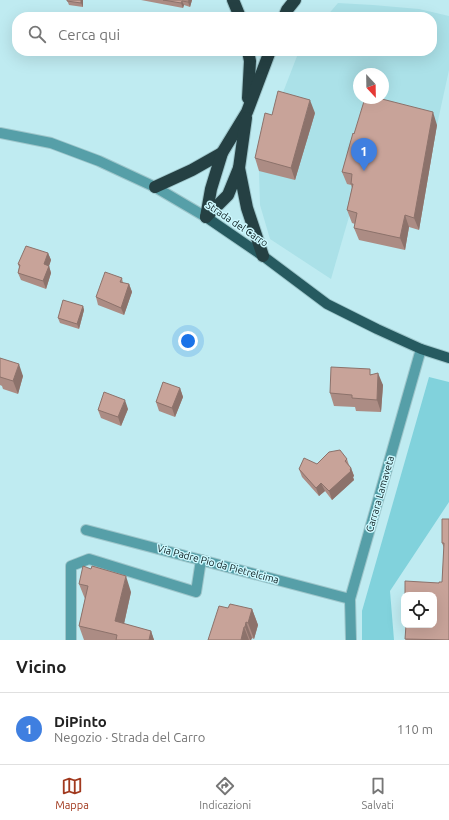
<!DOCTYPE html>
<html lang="it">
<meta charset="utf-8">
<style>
:root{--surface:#fff;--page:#f6f6f6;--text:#222;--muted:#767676;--line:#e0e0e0;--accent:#a1391e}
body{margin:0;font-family:Ubuntu,sans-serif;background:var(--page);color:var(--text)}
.controls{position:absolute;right:12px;bottom:12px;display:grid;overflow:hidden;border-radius:8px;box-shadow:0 4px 16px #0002}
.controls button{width:36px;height:36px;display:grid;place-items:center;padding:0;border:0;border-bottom:1px solid var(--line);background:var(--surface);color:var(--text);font:20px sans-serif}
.compass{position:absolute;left:353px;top:68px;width:36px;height:36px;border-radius:50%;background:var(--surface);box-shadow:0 4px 16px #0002;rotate:158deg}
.you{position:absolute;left:188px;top:341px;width:14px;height:14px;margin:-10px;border:3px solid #fff;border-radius:50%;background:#1a73e8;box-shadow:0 0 0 6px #1a73e833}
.badge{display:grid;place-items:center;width:26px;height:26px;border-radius:50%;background:var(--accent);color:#fff;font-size:13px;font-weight:700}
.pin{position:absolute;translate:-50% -33px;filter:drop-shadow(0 1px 2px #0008)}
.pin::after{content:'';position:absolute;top:21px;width:14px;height:12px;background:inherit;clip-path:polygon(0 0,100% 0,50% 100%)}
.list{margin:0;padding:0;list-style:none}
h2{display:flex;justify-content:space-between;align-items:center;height:52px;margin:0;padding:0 16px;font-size:17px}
h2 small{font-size:13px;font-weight:400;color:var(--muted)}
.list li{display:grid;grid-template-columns:26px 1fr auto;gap:12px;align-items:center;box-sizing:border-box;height:72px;padding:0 16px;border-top:1px solid var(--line)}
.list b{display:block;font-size:15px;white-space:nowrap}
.list p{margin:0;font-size:13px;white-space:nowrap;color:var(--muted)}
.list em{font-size:13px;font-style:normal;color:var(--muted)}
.icon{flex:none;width:22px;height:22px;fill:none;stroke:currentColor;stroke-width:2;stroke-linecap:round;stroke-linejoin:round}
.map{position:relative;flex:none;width:449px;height:640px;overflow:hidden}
.search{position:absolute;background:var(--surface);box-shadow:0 4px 16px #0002;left:12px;right:12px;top:12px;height:44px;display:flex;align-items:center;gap:10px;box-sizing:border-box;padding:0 14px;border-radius:16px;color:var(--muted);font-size:15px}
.sheet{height:124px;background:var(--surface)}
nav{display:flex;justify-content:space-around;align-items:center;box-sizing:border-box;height:56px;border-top:1px solid var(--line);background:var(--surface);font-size:11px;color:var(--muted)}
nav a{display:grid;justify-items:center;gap:2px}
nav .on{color:var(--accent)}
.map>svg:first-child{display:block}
.built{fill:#abe1e8;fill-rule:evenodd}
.green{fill:#81d2dc}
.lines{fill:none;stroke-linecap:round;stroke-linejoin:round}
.minor-casing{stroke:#9ec6cb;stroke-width:12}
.major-casing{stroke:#9ec6cb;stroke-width:12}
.highway-casing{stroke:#9ec6cb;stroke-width:14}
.minor{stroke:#569fa8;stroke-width:10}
.major{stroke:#265a60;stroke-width:10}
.highway{stroke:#254043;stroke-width:12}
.wall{fill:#ac8c84}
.shaded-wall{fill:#8c726b}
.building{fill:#c8a399;stroke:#8c726b}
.labels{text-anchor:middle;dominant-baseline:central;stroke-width:3;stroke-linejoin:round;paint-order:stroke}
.street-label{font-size:10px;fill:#0a1b1d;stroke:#ccf8fe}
</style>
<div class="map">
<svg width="449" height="640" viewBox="0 0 449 640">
<rect width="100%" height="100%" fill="#bfebf1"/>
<path class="built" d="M338 3 373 5 419 9 449 16V70L437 125 430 165 416 162 355 196 331 279 270 239 260 205 259 171 270 126 299 51H432V17H326ZM359 74H383V98H359Z"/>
<polygon class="green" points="429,377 449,382 449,502 390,591 394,640 362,640 362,611"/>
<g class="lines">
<defs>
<g id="minor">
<polyline points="0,133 51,143 99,161 155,187 206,217"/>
<polyline points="86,530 350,599"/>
<polyline points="71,640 71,566 89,559 196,592 201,560"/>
<polyline points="351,640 350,599 421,349"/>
</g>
<polyline id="major" points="206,217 263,256 327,304 377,329 421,349 449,358"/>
<g id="highway">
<polyline points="233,0 240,17"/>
<polyline points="284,17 287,10 295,0"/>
<polyline points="248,98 250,61 248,51"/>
<polyline points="239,168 247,208 263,256"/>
<polyline points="155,187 192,170 222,153"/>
<polyline points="206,217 211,189 222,153 247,112 270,51"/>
<polyline points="206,217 228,195 239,168 246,118"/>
</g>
</defs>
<use href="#minor" class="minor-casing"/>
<use href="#major" class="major-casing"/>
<use href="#highway" class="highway-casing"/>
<use href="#minor" class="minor"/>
<use href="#major" class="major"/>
<use href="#highway" class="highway"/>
</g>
<g class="wall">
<polygon points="67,0 83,0 83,7 69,5"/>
<polygon points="141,0 192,0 190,7 184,5 183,8"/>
<polygon points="315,113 295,180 259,171 255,158"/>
<polygon points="437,125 419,230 409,227 405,250 359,240 354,228 355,224 352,223 347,210 352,188 351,185 347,184 342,172 354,134"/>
<polygon points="48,253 51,260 49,266 51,273 46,289 21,280 18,273 19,267 18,264"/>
<polygon points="122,278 123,283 129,284 132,292 124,315 98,305 96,297"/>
<polygon points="83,306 84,310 79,329 60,323 58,318"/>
<polygon points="0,358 23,376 18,394 3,389 2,386 0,385"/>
<polygon points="372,374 383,385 381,412 356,411 355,407 334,406 330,393"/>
<polygon points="180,388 183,397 175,417 159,411 156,402"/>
<polygon points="128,409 121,426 101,418 98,410"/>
<polygon points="347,459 349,465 351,468 354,476 353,477 354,480 332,500 325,491 319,496 302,477 299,469 317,464"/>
<polygon points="449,519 449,640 406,640 405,639 439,583 442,582 444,548 442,543"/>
<polygon points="79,584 131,592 124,624 151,631 154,640 84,640 79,626 85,599"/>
<polygon points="228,608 252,609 258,625 254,639 252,638 251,640 208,640"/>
</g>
<g class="shaded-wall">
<polygon points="81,0 83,0 83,7 81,3"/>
<polygon points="189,0 192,0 190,7 188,2"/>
<polygon points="182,1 184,5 183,8 181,3"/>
<polygon points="310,100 315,113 295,180 291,168"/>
<polygon points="433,112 437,125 419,230 414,218"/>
<polygon points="405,215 409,227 405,250 400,238"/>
<polygon points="48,253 51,260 49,266 51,273 46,289 43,281 44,264"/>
<polygon points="129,284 132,292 124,315 121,308"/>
<polygon points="83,306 84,310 79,329 77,324"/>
<polygon points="19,364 23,376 18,394 13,381"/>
<polygon points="378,373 383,385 381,412 377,400"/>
<polygon points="180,388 183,397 175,417 172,408"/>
<polygon points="125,400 128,409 121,426 118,417"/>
<polygon points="351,468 354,476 353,477 354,480 332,500 329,491"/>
<polygon points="321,483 325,491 319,496 316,488"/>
<polygon points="126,576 131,592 121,637 115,621"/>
<polygon points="252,609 258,625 254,639 248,623"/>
<polygon points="246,622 252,638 251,640 250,640 245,627"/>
<polygon points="244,627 249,640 241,640"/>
<polygon points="151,631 154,640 149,640"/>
</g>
<g class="building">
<polygon points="67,0 81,0 81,3 67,1"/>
<polygon points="163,0 189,0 188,2 182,1 181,3"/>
<polygon points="278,91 310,100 291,168 255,158 265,113 272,115"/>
<polygon points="365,98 378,98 433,112 414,218 405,215 400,238 354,228 357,213 347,210 353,184 351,184 352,174 342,172 353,133 354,134"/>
<polygon points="26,246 48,253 44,264 49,266 43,281 18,273 20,265 18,264"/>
<polygon points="105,272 122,278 120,282 129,284 121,308 96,297"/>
<polygon points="63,300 83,306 77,324 58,318"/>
<polygon points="0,358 19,364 13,381 0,377"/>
<polygon points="331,367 370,369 370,375 378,373 377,400 352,398 352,395 330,393"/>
<polygon points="163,382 180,388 172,408 156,402"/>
<polygon points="104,392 125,400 118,417 98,410"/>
<polygon points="340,450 347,459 345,461 351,468 350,470 351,471 329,491 321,483 316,488 299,469 304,458 317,464 329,452"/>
<polygon points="442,519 449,519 449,640 405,639 406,625 434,625 434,595 405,595 405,581 439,583 439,582 442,582 444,543 442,543"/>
<polygon points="83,566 91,569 92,566 126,576 115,621 151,631 149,640 116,640 117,635 79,626 88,586 79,584"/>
<polygon points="230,604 252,609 248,623 246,622 245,627 244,627 241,640 208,640 219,606 228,608"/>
</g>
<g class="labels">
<g class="street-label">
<text transform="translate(237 224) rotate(34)">Strada del Carro</text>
<text transform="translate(380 494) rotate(-74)">Carrara Lamaveta</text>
<text transform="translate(218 564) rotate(15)">Via Padre Pio da Pietrelcima</text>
</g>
</g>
</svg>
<div class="controls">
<button><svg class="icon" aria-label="locate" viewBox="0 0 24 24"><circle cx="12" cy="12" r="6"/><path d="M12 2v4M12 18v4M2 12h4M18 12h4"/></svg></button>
</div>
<svg class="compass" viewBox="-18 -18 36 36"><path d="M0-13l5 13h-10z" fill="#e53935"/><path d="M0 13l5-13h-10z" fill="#767676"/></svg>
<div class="you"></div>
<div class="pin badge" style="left:364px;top:171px;background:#3f7fe0">1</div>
<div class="search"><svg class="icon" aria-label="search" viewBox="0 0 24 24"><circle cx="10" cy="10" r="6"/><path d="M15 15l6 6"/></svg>Cerca qui</div>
</div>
<section class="sheet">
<h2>Vicino<small></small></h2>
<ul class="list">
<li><span class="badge" style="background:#3f7fe0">1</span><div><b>DiPinto</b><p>Negozio · Strada del Carro</p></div><em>110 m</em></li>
</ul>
</section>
<nav>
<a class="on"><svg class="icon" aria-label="map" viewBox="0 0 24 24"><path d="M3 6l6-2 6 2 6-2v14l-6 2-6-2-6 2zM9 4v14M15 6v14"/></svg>Mappa</a>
<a><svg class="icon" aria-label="directions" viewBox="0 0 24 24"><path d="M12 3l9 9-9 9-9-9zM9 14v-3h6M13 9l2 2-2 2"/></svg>Indicazioni</a>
<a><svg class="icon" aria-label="saved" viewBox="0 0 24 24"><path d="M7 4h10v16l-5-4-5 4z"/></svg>Salvati</a>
</nav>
